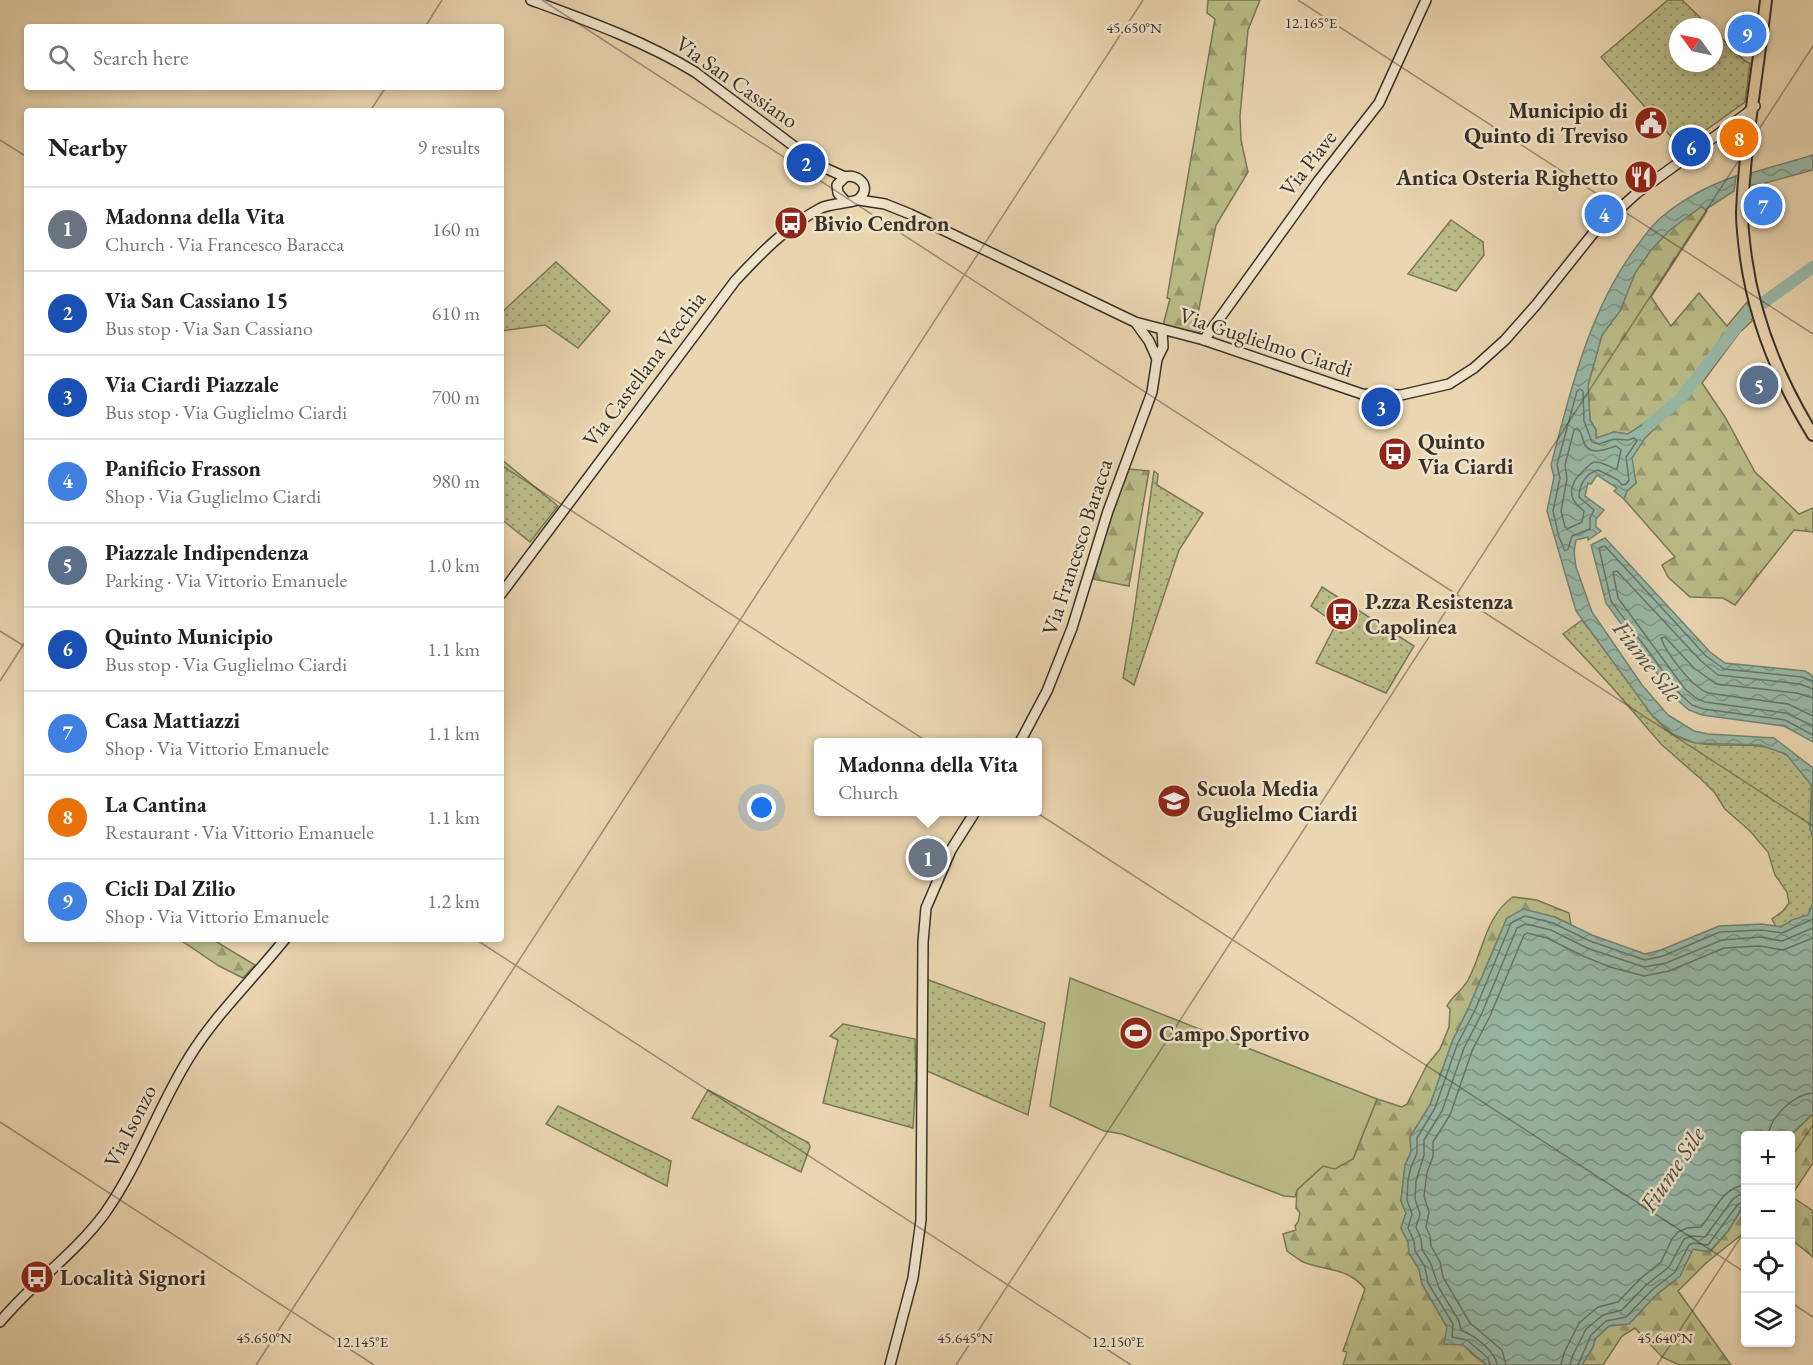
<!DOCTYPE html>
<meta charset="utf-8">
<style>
:root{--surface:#fff;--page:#f2f2f2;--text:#222;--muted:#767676;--line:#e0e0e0;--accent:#8f2418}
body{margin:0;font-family:"EB Garamond",serif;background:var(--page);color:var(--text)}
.controls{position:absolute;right:18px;bottom:18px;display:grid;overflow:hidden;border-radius:6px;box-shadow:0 3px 9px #0003}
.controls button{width:54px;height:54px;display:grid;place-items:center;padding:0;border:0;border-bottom:2px solid var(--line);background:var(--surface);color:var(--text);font:30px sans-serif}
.compass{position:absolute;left:1669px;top:18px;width:54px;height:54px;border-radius:50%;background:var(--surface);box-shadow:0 3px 9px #0003;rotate:303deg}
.you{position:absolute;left:762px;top:808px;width:21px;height:21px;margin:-15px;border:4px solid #fff;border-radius:50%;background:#1a73e8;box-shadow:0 0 0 9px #1a73e833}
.badge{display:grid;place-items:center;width:39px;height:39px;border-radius:50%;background:var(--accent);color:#fff;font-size:20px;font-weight:700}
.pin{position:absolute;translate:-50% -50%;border:3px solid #fff;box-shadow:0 2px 6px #0006}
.popup{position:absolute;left:814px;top:738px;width:228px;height:78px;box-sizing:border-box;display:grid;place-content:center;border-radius:6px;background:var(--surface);filter:drop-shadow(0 2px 4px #0005);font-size:20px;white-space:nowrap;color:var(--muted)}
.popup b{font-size:22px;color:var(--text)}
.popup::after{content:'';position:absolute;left:50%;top:100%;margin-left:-12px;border:12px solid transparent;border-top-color:var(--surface)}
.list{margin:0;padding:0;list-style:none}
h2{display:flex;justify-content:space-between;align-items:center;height:78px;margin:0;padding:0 24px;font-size:26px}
h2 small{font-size:20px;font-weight:400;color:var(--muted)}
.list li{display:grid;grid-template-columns:39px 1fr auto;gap:18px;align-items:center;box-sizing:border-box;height:84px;padding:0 24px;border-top:2px solid var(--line)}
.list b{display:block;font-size:22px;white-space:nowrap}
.list p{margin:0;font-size:20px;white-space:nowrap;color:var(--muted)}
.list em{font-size:20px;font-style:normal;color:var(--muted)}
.icon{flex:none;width:33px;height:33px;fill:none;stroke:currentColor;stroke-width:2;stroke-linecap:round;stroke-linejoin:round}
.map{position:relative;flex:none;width:1813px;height:1365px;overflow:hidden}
.search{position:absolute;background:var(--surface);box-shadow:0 3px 9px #0003;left:24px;top:24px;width:480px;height:66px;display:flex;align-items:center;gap:15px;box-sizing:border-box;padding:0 21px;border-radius:6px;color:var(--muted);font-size:22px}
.panel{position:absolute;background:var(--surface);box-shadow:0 3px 9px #0003;left:24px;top:108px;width:480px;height:834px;border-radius:6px}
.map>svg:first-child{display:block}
.green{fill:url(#green-dots);stroke:#7a7758;stroke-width:1.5}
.forest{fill:url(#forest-firs);stroke:#7a7758;stroke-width:1.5}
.pitch{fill:#babd89;stroke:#7a7758;stroke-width:1.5}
.water{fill:url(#water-waves);stroke:#728374;stroke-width:1.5}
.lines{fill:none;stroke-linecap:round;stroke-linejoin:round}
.shore{stroke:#687568;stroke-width:1.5}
.river{stroke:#98b9a8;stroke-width:12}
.secondary-casing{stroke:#393127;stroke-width:12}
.primary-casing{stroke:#393127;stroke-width:14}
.secondary{stroke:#f1e4cc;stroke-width:9}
.primary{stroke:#ead6b1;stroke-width:10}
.ticks{fill:none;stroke:#393127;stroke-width:1.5;stroke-opacity:0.45}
.labels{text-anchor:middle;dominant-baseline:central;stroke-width:5;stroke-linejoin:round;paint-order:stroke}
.street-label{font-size:22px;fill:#393127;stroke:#f1e4cc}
.poi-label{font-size:22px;font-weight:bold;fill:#393127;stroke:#f1e4cc;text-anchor:start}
.water-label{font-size:24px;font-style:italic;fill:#4c4c41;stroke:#f1e4cc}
.ticks-label{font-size:15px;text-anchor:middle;fill:#393127;stroke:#f1e4cc;stroke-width:5;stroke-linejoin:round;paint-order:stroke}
</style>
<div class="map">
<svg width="1813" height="1365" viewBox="0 0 1813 1365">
<defs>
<pattern id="green-dots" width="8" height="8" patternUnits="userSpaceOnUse" patternTransform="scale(1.5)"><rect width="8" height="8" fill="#babd89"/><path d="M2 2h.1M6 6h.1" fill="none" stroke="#989a70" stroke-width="1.8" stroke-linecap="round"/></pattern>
<pattern id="forest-firs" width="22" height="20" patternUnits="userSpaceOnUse" patternTransform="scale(1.5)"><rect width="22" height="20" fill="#babd89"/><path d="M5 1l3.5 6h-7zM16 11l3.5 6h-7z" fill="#989a70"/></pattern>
<pattern id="water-waves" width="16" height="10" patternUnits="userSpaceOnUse" patternTransform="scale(1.5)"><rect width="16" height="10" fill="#98b9a8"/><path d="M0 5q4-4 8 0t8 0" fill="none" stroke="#7d9789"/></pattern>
</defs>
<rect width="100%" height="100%" fill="#ead6b1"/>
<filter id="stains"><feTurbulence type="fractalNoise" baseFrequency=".00333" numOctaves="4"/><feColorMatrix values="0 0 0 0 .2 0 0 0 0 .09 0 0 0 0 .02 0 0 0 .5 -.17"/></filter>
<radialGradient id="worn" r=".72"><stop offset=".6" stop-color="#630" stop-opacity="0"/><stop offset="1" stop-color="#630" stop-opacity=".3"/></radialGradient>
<g class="green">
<polygon points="1668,0 1682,0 1710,27 1678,27 1678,63 1714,63 1714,31 1745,61 1750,63 1745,102 1681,148 1601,57"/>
<polygon points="1451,220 1483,242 1484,255 1456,291 1408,274"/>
<polygon points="556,262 610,311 578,348 545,325 501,331 501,313"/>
<polygon points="501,459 558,506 530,542 501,519"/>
<polygon points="1154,471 1158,474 1157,485 1203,513 1179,550 1134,685 1123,678 1133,620"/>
<polygon points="1322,587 1414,646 1386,693 1316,663 1336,624 1311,606"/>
<path d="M1582 620C1599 642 1615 664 1631 686 1643 703 1656 723 1673 734 1718 762 1779 719 1811 784 1813 796 1807 821 1813 838V903L1808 915C1802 919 1782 927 1776 927L1772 919 1783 911 1789 903 1787 892 1775 875 1768 852 1750 831 1725 809 1715 793 1702 780 1661 744 1611 686 1563 634Z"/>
<polygon points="926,979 1045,1023 1028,1115 927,1071"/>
<polygon points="843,1024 915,1039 916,1078 913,1128 823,1103 838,1040 830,1036"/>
<polygon points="708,1090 809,1143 810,1147 801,1172 692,1118"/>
<polygon points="558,1106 671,1161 667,1186 546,1124"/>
</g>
<g class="forest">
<polygon points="1208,0 1260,0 1248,30 1240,116 1241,140 1248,172 1216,225 1196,323 1201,331 1199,333 1163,325 1170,299 1167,298 1215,19 1207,13"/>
<polygon points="1702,206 1707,211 1651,297 1671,326 1699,293 1727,326 1747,302 1752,321 1739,333 1702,383 1725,417 1755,472 1799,514 1813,508 1813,532 1794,530 1735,605 1723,598 1690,597 1668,577 1662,565 1675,557 1624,499 1627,491 1636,483 1631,458 1645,438 1657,426 1657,415 1628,434 1614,432 1596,439 1596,430 1590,420 1588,385 1602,335 1620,311 1635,273 1651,250 1669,230"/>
<polygon points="1128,469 1149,471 1129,586 1093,579 1114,502"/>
<path d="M1513 897 1537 900 1569 913 1571 925 1555 917 1507 918 1469 1007 1452 1042 1430 1105 1410 1137 1411 1152 1405 1165 1401 1201 1406 1213 1401 1228 1408 1242 1409 1253 1419 1269 1422 1284 1447 1327 1473 1355 1487 1365H1343L1347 1352 1343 1351 1365 1289C1348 1267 1326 1271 1303 1262 1298 1259 1292 1255 1287 1251L1283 1234 1296 1230 1295 1226 1298 1222 1300 1213 1296 1208 1297 1190 1323 1166 1353 1159 1377 1099 1402 1107 1407 1104 1427 1065 1440 1049 1449 1027 1450 1009 1447 1006C1452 996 1463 990 1468 980 1483 953 1485 916 1513 897Z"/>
<polygon points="179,939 212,939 255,965 243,978 219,966"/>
<polygon points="1813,1114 1813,1163 1791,1196 1790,1136"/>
<polygon points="1791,1196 1813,1211 1813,1257 1791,1239"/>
<polygon points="1745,1203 1745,1232 1706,1263 1678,1291 1731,1365 1679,1365 1662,1357 1635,1328 1622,1336 1603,1365 1582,1365 1593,1347 1595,1339 1609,1326 1629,1323 1656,1295 1680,1276 1693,1249 1710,1252 1728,1231"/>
</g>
<polygon class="pitch" points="1070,978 1377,1099 1353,1159 1335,1169 1323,1166 1297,1190 1295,1197 1284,1196 1122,1134 1104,1131 1050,1106"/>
<g class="water">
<polygon points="1813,155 1813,170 1758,185 1750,185 1751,173"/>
<path d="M1736 176 1734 191 1705 210 1702 206 1670 230 1651 250 1635 273 1620 311 1602 335 1588 385 1590 420 1596 430V438L1614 432 1628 434 1657 415 1660 418 1657 426 1645 438 1632 458 1636 483 1627 491 1624 499 1614 491 1617 488 1597 475 1591 484 1588 483 1585 496 1604 510 1596 519V527L1601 531 1588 540V537L1576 540 1574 552 1576 567 1592 612 1642 685 1668 715 1694 731 1708 734 1774 738 1813 768V838L1810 829 1812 786 1786 754 1760 745 1695 743 1673 734 1651 714 1576 611 1547 511 1554 477 1551 465C1571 389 1589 310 1637 246 1645 235 1653 223 1664 215 1685 198 1710 185 1736 176Z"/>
<polygon points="1605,538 1710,652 1725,663 1805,671 1813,676 1813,742 1784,726 1702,715 1689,710 1675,698 1606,603 1591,545"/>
<polygon points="1813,903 1813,1114 1790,1135 1746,1136 1745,1203 1728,1231 1709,1252 1693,1249 1680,1276 1656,1295 1629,1324 1609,1326 1595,1339 1593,1347 1582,1365 1487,1365 1463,1345 1444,1344 1447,1327 1422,1284 1419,1269 1409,1253 1408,1242 1401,1228 1406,1213 1401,1201 1405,1165 1411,1152 1410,1137 1430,1105 1452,1042 1469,1007 1507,918 1523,909 1555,917 1592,935 1645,954 1661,950 1719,926 1762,924 1781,927 1792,920 1808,915"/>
</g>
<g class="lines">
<g class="shore">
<path d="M1580 389 1583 391 1584 421 1592 442 1599 444 1614 439 1628 440 1634 438 1637 441 1626 457 1629 480 1626 484 1622 485 1618 480 1598 470C1586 473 1579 485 1579 497L1594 510 1590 518V529L1572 536 1568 549 1565 551 1559 537 1553 511 1560 478 1557 465 1577 391Z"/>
<path d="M1577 428C1582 432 1581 434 1583 440 1587 457 1605 450 1616 446L1621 450 1617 469C1610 468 1603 461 1594 462 1588 464 1587 468 1583 471 1568 485 1567 499 1584 511L1582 522 1567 529 1565 527 1561 511 1567 479 1565 465 1574 430Z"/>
<polyline points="1813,681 1802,677 1724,669 1706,656 1605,546 1599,548 1611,601 1680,694 1692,705 1703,709 1785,720 1813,735"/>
<polyline points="1813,689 1800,684 1718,675 1701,661 1617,571 1613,572 1618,598 1685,689 1696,698 1705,702 1786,713 1813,726"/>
<path d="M1813 698 1797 693 1716 684 1694 668 1665 637 1661 638C1666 653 1692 687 1708 693L1788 704 1813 716"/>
<path d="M1768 1136C1770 1117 1794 1094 1813 1093"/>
<polyline points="1490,1365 1488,1358 1467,1340 1452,1337 1453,1324 1428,1283 1425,1267 1415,1251 1414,1241 1408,1228 1412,1214 1407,1200 1408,1180 1411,1167 1417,1153 1417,1138 1435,1108 1457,1045 1475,1010 1511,923 1525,916 1553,923 1590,941 1645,960 1663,956 1720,932 1762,930 1782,933 1813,919"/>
<path d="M1497 1365C1496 1351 1473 1335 1461 1330L1459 1321 1439 1288 1431 1264 1422 1249 1421 1239 1416 1227 1420 1214 1415 1199 1416 1181 1424 1155V1140L1442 1111 1464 1048 1482 1013 1517 928 1526 924 1551 930 1587 948 1644 967 1666 963 1722 940 1761 937 1782 941 1813 928"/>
<polyline points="1506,1365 1502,1350 1470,1323 1443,1277 1440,1262 1431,1246 1430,1236 1426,1227 1429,1212 1424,1196 1427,1172 1433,1157 1433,1142 1450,1115 1472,1051 1490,1016 1524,935 1527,933 1547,938 1583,956 1610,967 1644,976 1669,971 1724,948 1760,946 1783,950 1813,938"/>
<path d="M1561 1365 1564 1353 1579 1323 1598 1307 1618 1302 1640 1279 1661 1262 1672 1239 1678 1232 1687 1228 1701 1227C1714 1212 1723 1186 1746 1185"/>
<polyline points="1570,1365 1572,1357 1586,1329 1603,1315 1622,1310 1646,1285 1669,1267 1684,1239 1692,1236 1705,1237 1733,1199 1739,1195 1746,1194"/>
<polyline points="1578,1365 1591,1335 1606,1321 1626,1317 1652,1290 1675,1272 1689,1245 1694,1243 1708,1245 1738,1204 1746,1202"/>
</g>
<polyline class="river" points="1648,426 1680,399 1746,315 1813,267"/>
<defs>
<g id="secondary">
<path d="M531 0C588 21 644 41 695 72L811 159 825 168 845 177"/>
<polyline points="859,200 885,204 910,214 1135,322 1204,340 1362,394 1401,395 1449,384 1474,368 1505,340 1536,305 1595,231 1637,193 1746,114 1755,106"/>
<polyline points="1136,323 1149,341 1157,359"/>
<polyline points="1204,340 1319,180 1379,103 1426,0"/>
<path d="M501 594 735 281C760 254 788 225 821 208 832 203 856 203 860 198 872 186 857 173 845 177L837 185 838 193 845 201"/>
<polyline points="1020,742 1047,691 1072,628 1108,511 1152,392 1157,359 1163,347 1162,329"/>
<path d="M0 1322C32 1283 75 1254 105 1213 139 1165 158 1107 190 1056 216 1014 254 978 285 939"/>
<polyline points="890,1365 913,1278 921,1220 923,942 926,908 951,850 975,812"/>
</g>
<path id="primary" d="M1766 0C1758 71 1745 141 1742 212 1742 227 1744 243 1746 258 1755 322 1779 380 1813 435"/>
</defs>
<use href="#secondary" class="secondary-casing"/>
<use href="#primary" class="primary-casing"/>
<use href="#secondary" class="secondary"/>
<use href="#primary" class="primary"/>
</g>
<path class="ticks" d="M542 0 1813 826M1298 0 1813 334M425 27 442 0M370 111 386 87M0 140 27 157M501 465 1746 1273M0 631 27 648M0 681 27 639M475 939 1131 1365M0 1122 374 1365M1790 1159 1813 1125M1790 1302 1813 1317M256 1365 1143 0M956 1365 1813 46M1657 1365 1746 1229"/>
<defs>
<symbol id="civic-disc" viewBox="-11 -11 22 22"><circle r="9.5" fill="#8f2418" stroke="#f1e4cc"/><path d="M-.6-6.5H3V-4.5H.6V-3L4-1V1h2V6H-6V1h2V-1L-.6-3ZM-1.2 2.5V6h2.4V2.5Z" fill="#fff"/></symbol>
<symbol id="restaurant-disc" viewBox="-11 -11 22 22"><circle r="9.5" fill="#8f2418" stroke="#f1e4cc"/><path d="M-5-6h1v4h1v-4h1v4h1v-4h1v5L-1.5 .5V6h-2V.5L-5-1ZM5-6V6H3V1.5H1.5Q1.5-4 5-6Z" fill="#fff"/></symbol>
<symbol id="bus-disc" viewBox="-11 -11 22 22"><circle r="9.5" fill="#8f2418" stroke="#f1e4cc"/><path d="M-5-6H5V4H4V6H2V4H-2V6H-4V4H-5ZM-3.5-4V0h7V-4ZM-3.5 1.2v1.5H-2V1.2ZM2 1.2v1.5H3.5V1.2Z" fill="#fff"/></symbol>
<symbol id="school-disc" viewBox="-11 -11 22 22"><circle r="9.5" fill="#8f2418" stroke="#f1e4cc"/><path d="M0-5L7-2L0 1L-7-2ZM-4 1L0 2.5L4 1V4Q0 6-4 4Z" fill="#fff"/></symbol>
<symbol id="stadium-disc" viewBox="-11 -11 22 22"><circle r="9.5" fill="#8f2418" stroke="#f1e4cc"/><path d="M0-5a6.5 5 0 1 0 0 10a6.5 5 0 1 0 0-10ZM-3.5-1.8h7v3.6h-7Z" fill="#fff"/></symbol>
</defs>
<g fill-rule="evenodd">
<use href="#civic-disc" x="1632" y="104" width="38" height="38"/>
<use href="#restaurant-disc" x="1622" y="158" width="38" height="38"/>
<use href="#bus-disc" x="772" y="204" width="38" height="38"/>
<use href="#bus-disc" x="1376" y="435" width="38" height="38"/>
<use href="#bus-disc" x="1323" y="595" width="38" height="38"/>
<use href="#school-disc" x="1155" y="782" width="38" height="38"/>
<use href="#stadium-disc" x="1117" y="1014" width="38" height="38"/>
<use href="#bus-disc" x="18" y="1258" width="38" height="38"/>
</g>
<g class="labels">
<g class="street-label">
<text transform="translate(737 82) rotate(35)">Via San Cassiano</text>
<text transform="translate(1308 163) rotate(-52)">Via Piave</text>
<text transform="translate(1266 342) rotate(18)">Via Guglielmo Ciardi</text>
<text transform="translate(644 369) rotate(-53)">Via Castellana Vecchia</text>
<text transform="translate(1077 547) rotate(-72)">Via Francesco Baracca</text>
<text transform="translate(130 1126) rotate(-63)">Via Isonzo</text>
</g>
<g class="poi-label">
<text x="1628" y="110" text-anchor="end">Municipio di<tspan x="1628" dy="25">Quinto di Treviso</tspan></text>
<text x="1618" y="177" text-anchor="end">Antica Osteria Righetto</text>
<text x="814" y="223">Bivio Cendron</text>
<text x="1418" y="441">Quinto<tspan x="1418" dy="25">Via Ciardi</tspan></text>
<text x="1365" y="601">P.zza Resistenza<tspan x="1365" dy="25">Capolinea</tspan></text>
<text x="1197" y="788">Scuola Media<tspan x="1197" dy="25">Guglielmo Ciardi</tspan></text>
<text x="1159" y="1033">Campo Sportivo</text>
<text x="60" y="1277">Località Signori</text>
</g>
<g class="water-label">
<text transform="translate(1648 661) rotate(52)">Fiume Sile</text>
<text transform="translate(1672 1169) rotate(-56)">Fiume Sile</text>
</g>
</g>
<g class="ticks-label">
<text x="1311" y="28">12.165°E</text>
<text x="1134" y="33">45.650°N</text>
<text x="264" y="1343">45.650°N</text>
<text x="965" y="1343">45.645°N</text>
<text x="1665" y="1343">45.640°N</text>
<text x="362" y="1347">12.145°E</text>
<text x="1118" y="1347">12.150°E</text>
</g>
<rect width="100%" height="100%" filter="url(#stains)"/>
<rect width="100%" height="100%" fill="url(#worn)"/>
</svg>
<div class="controls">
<button>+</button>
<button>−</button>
<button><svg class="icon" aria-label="locate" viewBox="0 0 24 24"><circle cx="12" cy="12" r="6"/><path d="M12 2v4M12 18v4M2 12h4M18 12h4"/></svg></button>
<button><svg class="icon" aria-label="layers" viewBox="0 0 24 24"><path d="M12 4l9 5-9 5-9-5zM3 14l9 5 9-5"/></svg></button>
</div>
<svg class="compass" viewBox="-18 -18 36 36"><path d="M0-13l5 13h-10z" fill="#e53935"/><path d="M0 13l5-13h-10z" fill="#767676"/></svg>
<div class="you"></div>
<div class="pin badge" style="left:928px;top:858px;background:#6b7280">1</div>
<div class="popup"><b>Madonna della Vita</b>Church</div>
<div class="pin badge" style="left:806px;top:163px;background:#1a4fb4">2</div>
<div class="pin badge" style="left:1381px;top:407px;background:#1a4fb4">3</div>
<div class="pin badge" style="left:1604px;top:214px;background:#3f7fe0">4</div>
<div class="pin badge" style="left:1759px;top:385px;background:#5c6f8a">5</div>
<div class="pin badge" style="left:1691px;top:147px;background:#1a4fb4">6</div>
<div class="pin badge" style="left:1763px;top:206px;background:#3f7fe0">7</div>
<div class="pin badge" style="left:1739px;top:138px;background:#e8710a">8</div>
<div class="pin badge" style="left:1747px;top:34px;background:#3f7fe0">9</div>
<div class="search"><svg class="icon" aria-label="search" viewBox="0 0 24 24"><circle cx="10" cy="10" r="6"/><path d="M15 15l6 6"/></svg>Search here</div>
<section class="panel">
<h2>Nearby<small>9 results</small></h2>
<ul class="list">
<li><span class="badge" style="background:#6b7280">1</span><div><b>Madonna della Vita</b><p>Church · Via Francesco Baracca</p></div><em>160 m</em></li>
<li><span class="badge" style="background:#1a4fb4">2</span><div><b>Via San Cassiano 15</b><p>Bus stop · Via San Cassiano</p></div><em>610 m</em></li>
<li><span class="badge" style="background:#1a4fb4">3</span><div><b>Via Ciardi Piazzale</b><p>Bus stop · Via Guglielmo Ciardi</p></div><em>700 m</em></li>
<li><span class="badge" style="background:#3f7fe0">4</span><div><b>Panificio Frasson</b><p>Shop · Via Guglielmo Ciardi</p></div><em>980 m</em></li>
<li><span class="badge" style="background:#5c6f8a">5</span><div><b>Piazzale Indipendenza</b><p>Parking · Via Vittorio Emanuele</p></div><em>1.0 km</em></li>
<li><span class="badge" style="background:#1a4fb4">6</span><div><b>Quinto Municipio</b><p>Bus stop · Via Guglielmo Ciardi</p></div><em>1.1 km</em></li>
<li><span class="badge" style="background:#3f7fe0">7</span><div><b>Casa Mattiazzi</b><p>Shop · Via Vittorio Emanuele</p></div><em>1.1 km</em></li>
<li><span class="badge" style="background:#e8710a">8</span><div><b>La Cantina</b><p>Restaurant · Via Vittorio Emanuele</p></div><em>1.1 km</em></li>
<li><span class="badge" style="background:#3f7fe0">9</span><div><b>Cicli Dal Zilio</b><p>Shop · Via Vittorio Emanuele</p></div><em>1.2 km</em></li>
</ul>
</section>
</div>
